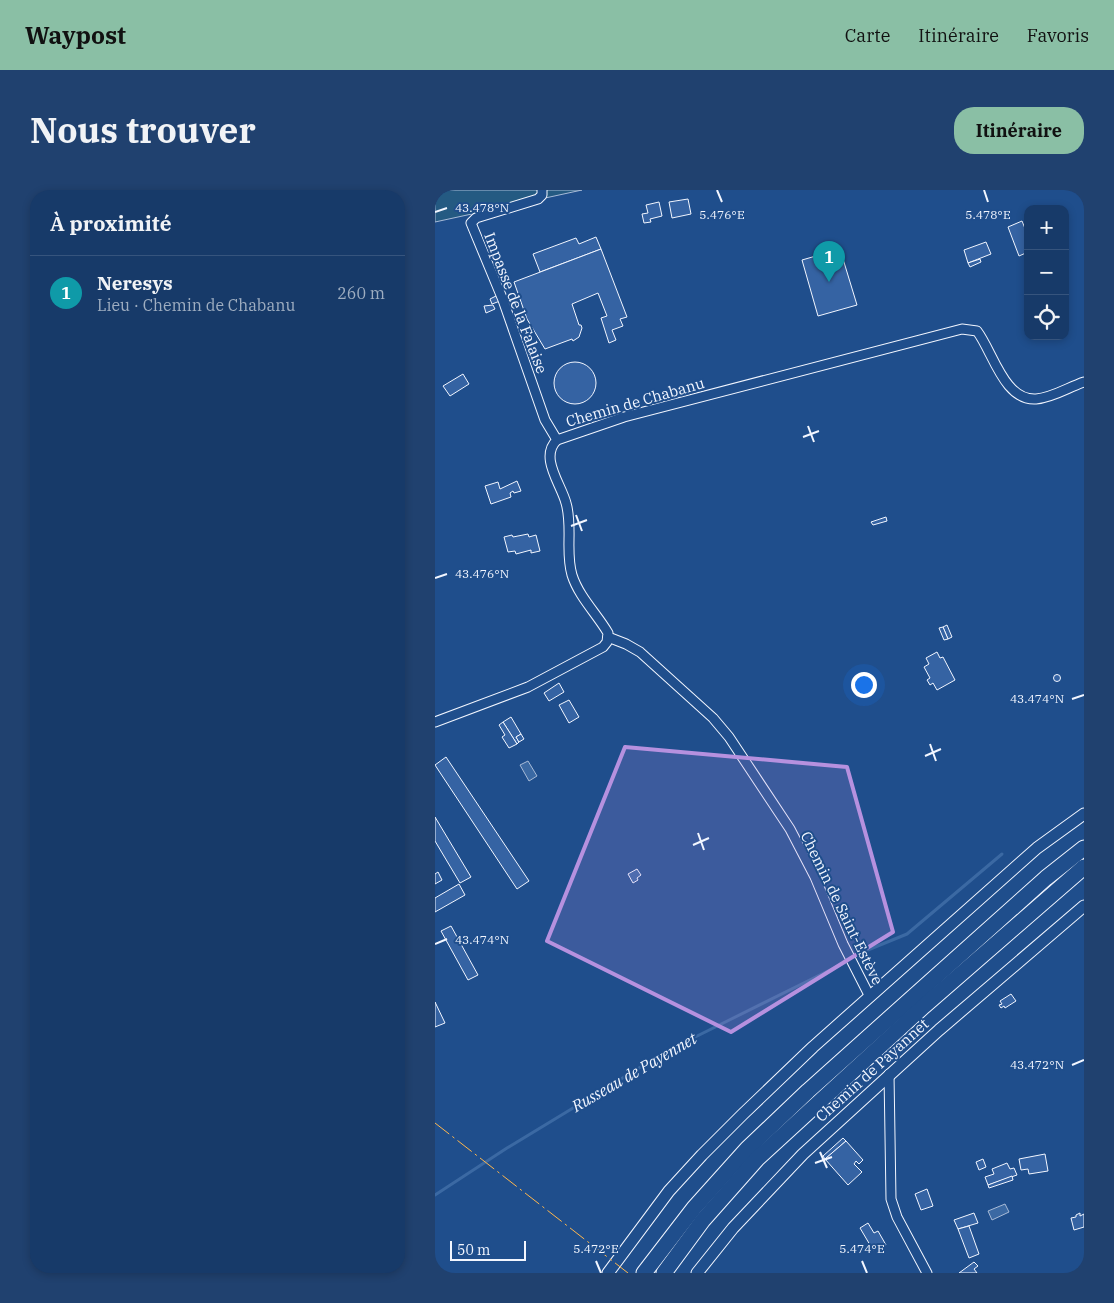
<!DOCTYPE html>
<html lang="fr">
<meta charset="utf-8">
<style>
:root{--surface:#173a69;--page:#20416f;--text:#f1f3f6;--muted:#9eadc0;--line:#36547d;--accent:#8abfa5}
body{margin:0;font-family:"IBM Plex Serif",serif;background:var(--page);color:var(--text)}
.controls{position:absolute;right:15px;top:15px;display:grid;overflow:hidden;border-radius:10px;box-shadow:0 2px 8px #0003}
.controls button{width:45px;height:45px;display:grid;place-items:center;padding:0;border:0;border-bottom:1px solid var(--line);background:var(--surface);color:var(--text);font:25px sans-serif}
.scale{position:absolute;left:15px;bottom:12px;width:76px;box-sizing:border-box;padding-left:5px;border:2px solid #f2f6ff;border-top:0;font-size:14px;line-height:18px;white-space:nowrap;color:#f2f6ff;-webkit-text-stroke:4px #1f4e8c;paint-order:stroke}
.you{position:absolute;left:428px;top:494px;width:18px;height:18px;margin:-12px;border:4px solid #fff;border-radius:50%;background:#1a73e8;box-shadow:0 0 0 8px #1a73e833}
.badge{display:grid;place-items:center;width:32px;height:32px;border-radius:50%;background:var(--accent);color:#fff;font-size:16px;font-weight:700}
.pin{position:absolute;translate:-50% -41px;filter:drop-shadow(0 1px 2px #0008)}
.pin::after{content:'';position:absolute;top:26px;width:18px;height:15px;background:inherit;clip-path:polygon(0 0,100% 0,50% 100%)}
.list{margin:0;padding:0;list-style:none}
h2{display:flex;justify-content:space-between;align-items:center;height:65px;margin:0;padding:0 20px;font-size:21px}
h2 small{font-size:16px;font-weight:400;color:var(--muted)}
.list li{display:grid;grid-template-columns:32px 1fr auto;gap:15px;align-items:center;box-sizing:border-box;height:75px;padding:0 20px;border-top:1px solid var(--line)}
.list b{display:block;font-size:19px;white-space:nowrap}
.list p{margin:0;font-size:16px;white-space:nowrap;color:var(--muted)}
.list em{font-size:16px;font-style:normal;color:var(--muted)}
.icon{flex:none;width:28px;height:28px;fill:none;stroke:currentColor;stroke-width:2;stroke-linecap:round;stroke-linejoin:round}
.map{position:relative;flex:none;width:649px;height:1083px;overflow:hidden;border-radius:20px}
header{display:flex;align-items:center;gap:30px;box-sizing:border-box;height:70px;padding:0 25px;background:var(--accent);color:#111}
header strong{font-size:24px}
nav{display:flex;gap:28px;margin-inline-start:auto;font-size:18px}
.intro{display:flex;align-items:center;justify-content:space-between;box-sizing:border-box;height:120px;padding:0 30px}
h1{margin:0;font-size:35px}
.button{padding:12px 22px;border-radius:20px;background:var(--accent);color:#111;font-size:18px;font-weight:700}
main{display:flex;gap:30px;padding:0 30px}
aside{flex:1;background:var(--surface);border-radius:20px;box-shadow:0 2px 8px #0003}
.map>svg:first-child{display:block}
.green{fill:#245a82;stroke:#a8bbd7}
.water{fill:#3b69a3;stroke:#a8bbd7}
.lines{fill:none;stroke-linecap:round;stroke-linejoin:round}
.stream{stroke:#3b69a3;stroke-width:3}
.building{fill:#3563a3;stroke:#f2f6ff}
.minor-casing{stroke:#f2f6ff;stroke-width:11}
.tertiary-casing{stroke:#f2f6ff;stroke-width:13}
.trunk-casing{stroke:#f2f6ff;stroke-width:17}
.minor{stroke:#1f4e8c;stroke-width:9}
.tertiary{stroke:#1f4e8c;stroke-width:11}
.trunk{stroke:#1f4e8c;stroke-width:15}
.power{stroke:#ffb74d;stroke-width:1;stroke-dasharray:18 4 2.5 4;stroke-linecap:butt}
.marked{fill:#b691df;fill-opacity:0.2;stroke:#b691df;stroke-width:4;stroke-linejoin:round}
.ticks{fill:none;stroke:#f2f6ff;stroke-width:2}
.labels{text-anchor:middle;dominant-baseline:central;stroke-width:4;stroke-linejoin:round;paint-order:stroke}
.street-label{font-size:15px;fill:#f2f6ff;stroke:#1f4e8c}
.water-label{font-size:16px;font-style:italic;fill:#f2f6ff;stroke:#1f4e8c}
.ticks-label{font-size:12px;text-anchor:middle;fill:#f2f6ff;stroke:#1f4e8c;stroke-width:4;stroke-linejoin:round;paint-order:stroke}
</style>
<header>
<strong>Waypost</strong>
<nav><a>Carte</a><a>Itinéraire</a><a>Favoris</a></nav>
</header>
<div class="intro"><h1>Nous trouver</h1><a class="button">Itinéraire</a></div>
<main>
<aside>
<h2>À proximité<small></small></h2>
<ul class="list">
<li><span class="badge" style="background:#0f9aa8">1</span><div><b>Neresys</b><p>Lieu · Chemin de Chabanu</p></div><em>260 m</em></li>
</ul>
</aside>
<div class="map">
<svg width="649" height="1083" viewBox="0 0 649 1083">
<rect width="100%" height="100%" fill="#1f4e8c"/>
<polygon class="green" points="0,0 147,0 0,32"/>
<g class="water">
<polygon points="93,571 102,586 94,591 85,575"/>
<polygon points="570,1014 574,1022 557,1030 553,1021"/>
</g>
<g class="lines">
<g class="stream">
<polyline points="423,764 472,744 567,664"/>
<polyline points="0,1005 72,958 232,861 407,774"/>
</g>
</g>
<g class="building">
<polygon points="253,9 256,24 237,28 234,12"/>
<polygon points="224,12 227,26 215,29 216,32 209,33 207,24 213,23 211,15"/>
<polygon points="587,31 593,46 593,62 584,66 573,37"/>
<polygon points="161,47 166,59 105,82 98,64 141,48 144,54"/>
<polygon points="551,52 556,64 533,73 529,60"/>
<polygon points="166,59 192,127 185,129 188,136 177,140 181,150 174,153 166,128 172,126 163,103 137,114 144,135 146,135 147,138 144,147 138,151 137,149 110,159 92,129 79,92"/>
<polygon points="405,59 422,115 383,126 367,70"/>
<polygon points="545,69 546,72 535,77 533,73"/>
<polygon points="63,105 65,111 57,114 55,109"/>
<polygon points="58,115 60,119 51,123 49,116"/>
<circle cx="140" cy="193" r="21"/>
<polygon points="28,184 34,194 15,206 8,196"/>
<polygon points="82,291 86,301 79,303 78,301 75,303 76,307 56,314 50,296 63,292 65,299"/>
<polygon points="451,327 452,331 438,335 436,332"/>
<polygon points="93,344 94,347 101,345 105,361 96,363 96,360 81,364 80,361 73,362 69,347 77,345 78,347"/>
<polygon points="512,435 517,447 513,449 508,437"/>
<polygon points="508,437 513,449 509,450 504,438"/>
<polygon points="502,462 505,468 508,467 520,490 502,500 498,493 495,495 492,490 495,488 489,477 494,474 491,468"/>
<circle cx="622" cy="488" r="3.5"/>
<polygon points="124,493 129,502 114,511 109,503"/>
<polygon points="134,510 144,527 134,533 124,515"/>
<polygon points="76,527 86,544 81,547 84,552 82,554 68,532"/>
<polygon points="68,532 82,554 74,558 67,547 70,545 64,535"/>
<polygon points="86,544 89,549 84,552 81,547"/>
<polygon points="11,567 94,691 82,699 0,575"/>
<polygon points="0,627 36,687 25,693 0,651"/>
<polygon points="202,679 206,685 202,688 203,690 198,693 193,684"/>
<polygon points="3,682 7,690 0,694 0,684"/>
<polygon points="24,694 30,705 0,722 0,708"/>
<polygon points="16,736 43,785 33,790 6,741"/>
<polygon points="576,804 581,811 570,818 569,816 566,818 564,815 567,814 565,811"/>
<polygon points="0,812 10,833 0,837"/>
<polygon points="408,948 411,951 390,969 388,966"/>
<polygon points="411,951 428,970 424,974 421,971 419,974 427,982 413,995 390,969"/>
<polygon points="610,964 613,981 594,984 593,979 586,980 584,969"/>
<polygon points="548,969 551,977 544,980 541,972"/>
<polygon points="572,973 575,979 579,978 582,985 553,995 550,987 559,984 557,979"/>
<polygon points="577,986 578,990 554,998 553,995"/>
<polygon points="492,999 498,1016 486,1020 480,1004"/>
<polygon points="539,1023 543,1033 523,1039 519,1030"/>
<polygon points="645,1023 645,1026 649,1024 649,1037 639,1040 636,1028 641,1027 641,1025"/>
<polygon points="433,1033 439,1043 443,1041 451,1055 444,1059 443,1057 438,1060 425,1038"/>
<polygon points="534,1036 544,1064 534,1068 523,1039"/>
<polygon points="539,1072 543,1076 539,1079 542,1083 524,1083"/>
</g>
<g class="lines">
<defs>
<g id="minor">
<polyline points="107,0 107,5 103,9 41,28 36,33 68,110 110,230 122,250"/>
<polyline points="173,447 191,454 205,462 278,528 294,547 355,639 380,687 408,754 435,807"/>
<path d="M0 532 93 497 168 457 172 452 173 443C162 424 144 407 137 385 130 362 138 337 131 313 126 294 104 267 122 250L189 227 527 139 542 141C558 162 569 211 601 209 617 208 634 197 649 192"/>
<polyline points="454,884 456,1009 462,1027 492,1083"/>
</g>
<g id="tertiary">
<polyline points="173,1083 234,1001 267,965 308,924 378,857 602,658 649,624"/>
<polyline points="262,1083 298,1038 368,964 504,840 649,716"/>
</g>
<g id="trunk">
<polyline points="209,1083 259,1018 312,959 373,901 611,688 649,658"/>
<polyline points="229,1083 268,1030 322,969 489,816 649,677"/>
</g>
</defs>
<use href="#minor" class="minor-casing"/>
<use href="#tertiary" class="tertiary-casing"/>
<use href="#trunk" class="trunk-casing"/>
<use href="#minor" class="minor"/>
<use href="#tertiary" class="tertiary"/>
<use href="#trunk" class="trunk"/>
<polyline class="power" points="0,933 193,1083"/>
</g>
<path class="marked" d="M190 557 412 577 458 742 296 842 112 751Z"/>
<path class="ticks" d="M282 0 287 12M549 0 553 12M0 22 12 18M373 236 379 252M368 247 384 241M141 325 147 341M136 336 152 330M0 388 12 384M637 509 649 505M495 554 501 571M490 566 506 559M263 643 269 660M258 655 274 648M0 754 12 749M637 875 649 870M385 962 392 978M380 973 397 967M161 1071 166 1083M427 1071 432 1083"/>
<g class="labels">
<g class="street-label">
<text transform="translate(81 113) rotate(69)">Impasse de la Falaise</text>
<text transform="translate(200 212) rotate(-16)">Chemin de Chabanu</text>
<text transform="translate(407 718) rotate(64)">Chemin de Saint-Estève</text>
<text transform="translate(437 880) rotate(-42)">Chemin de Payannet</text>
</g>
<g class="water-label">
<text transform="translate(199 882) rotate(-30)">Russeau de Payennet</text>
</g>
</g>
<g class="ticks-label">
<text x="47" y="22">43.478°N</text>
<text x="287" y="29">5.476°E</text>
<text x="553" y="29">5.478°E</text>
<text x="47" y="388">43.476°N</text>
<text x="602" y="513">43.474°N</text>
<text x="47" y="754">43.474°N</text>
<text x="602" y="879">43.472°N</text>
<text x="161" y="1063">5.472°E</text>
<text x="427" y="1063">5.474°E</text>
</g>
</svg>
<div class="controls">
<button>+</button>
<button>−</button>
<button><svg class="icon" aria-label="locate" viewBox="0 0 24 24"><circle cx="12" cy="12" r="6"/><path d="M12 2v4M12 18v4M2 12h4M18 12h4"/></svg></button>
</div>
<div class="scale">50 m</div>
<div class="you"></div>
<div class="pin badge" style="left:394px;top:92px;background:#0f9aa8">1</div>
</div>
</main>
